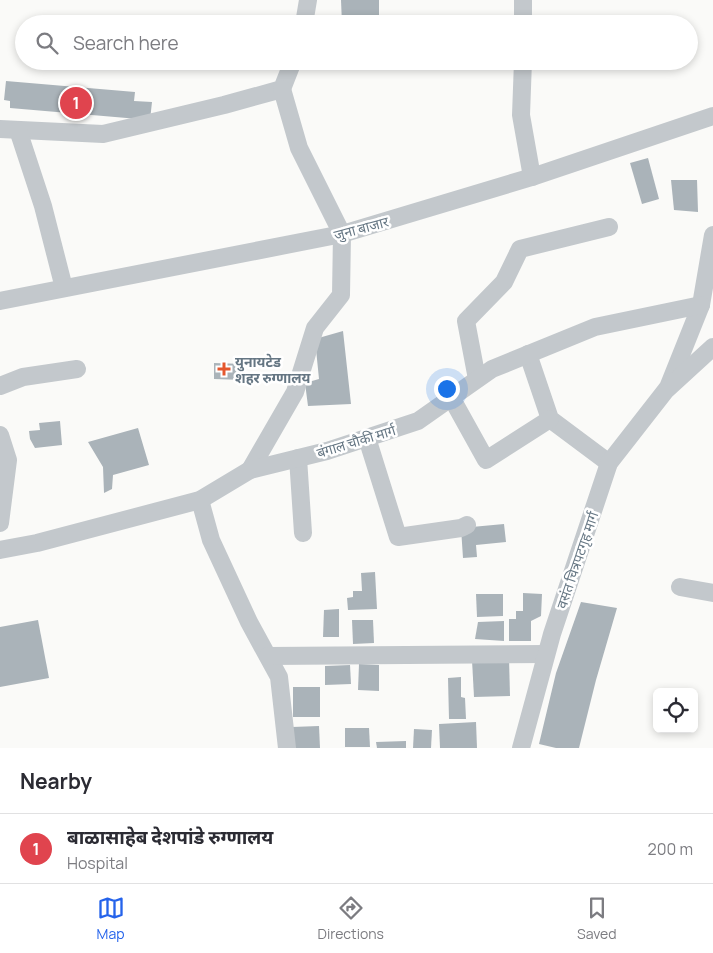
<!DOCTYPE html>
<meta charset="utf-8">
<style>
:root{--surface:#fff;--page:#f2f2f3;--text:#2b2b33;--muted:#7c7c81;--line:#e1e1e2;--accent:#2563eb}
body{margin:0;font-family:Manrope,"Noto Sans Devanagari",sans-serif;background:var(--page);color:var(--text)}
.controls{position:absolute;right:15px;bottom:15px;display:grid;overflow:hidden;border-radius:8px;box-shadow:0 2px 8px #0003}
.controls button{width:45px;height:45px;display:grid;place-items:center;padding:0;border:0;border-bottom:1px solid var(--line);background:var(--surface);color:var(--text);font:25px sans-serif}
.you{position:absolute;left:446px;top:388px;width:18px;height:18px;margin:-12px;border:4px solid #fff;border-radius:50%;background:#1a73e8;box-shadow:0 0 0 8px #1a73e833}
.badge{display:grid;place-items:center;width:32px;height:32px;border-radius:50%;background:var(--accent);color:#fff;font-size:16px;font-weight:700}
.pin{position:absolute;translate:-50% -50%;border:2px solid #fff;box-shadow:0 1px 5px #0006}
.list{margin:0;padding:0;list-style:none}
h2{display:flex;justify-content:space-between;align-items:center;height:65px;margin:0;padding:0 20px;font-size:21px}
h2 small{font-size:16px;font-weight:400;color:var(--muted)}
.list li{display:grid;grid-template-columns:32px 1fr auto;gap:15px;align-items:center;box-sizing:border-box;height:70px;padding:0 20px;border-top:1px solid var(--line)}
.list b{display:block;font-size:19px;white-space:nowrap}
.list p{margin:0;font-size:16px;white-space:nowrap;color:var(--muted)}
.list em{font-size:16px;font-style:normal;color:var(--muted)}
.icon{flex:none;width:28px;height:28px;fill:none;stroke:currentColor;stroke-width:2;stroke-linecap:round;stroke-linejoin:round}
.map{position:relative;flex:none;width:713px;height:748px;overflow:hidden}
.search{position:absolute;background:var(--surface);box-shadow:0 2px 8px #0003;left:15px;right:15px;top:15px;height:55px;display:flex;align-items:center;gap:12px;box-sizing:border-box;padding:0 18px;border-radius:28px;color:var(--muted);font-size:19px}
.sheet{height:135px;background:var(--surface)}
nav{display:flex;justify-content:space-around;align-items:center;box-sizing:border-box;height:70px;border-top:1px solid var(--line);background:var(--surface);font-size:14px;color:var(--muted)}
nav a{display:grid;justify-items:center;gap:2px}
nav .on{color:var(--accent)}
.map>svg:first-child{display:block}
.building{fill:#aab3b9}
.lines{fill:none;stroke-linecap:round;stroke-linejoin:round}
.minor{stroke:#c3c8cc;stroke-width:18}
.poi-dot{fill:#e4572e;stroke:#fff;stroke-width:2}
.labels{text-anchor:middle;dominant-baseline:central;stroke-width:5;stroke-linejoin:round;paint-order:stroke}
.street-label{font-size:14px;fill:#657683;stroke:#fff}
.poi-label{font-size:14px;font-weight:bold;fill:#657683;stroke:#fff;text-anchor:start}
</style>
<div class="map">
<svg width="713" height="748" viewBox="0 0 713 748">
<rect width="100%" height="100%" fill="#fafaf8"/>
<g class="building">
<polygon points="341,0 379,0 379,24 342,24"/>
<polygon points="668,20 668,24 641,24 641,22"/>
<polygon points="626,61 671,61 672,66 626,70"/>
<polygon points="6,81 135,92 134,101 152,102 150,120 10,108 10,101 4,100"/>
<polygon points="648,158 659,199 642,204 630,163"/>
<polygon points="671,180 697,180 698,212 674,210"/>
<polygon points="343,331 351,404 308,406 305,383 319,379 315,339"/>
<polygon points="214,363 244,364 244,380 214,379"/>
<polygon points="60,421 62,445 35,448 30,439 29,431 40,430 39,423"/>
<polygon points="138,428 149,465 113,475 112,489 104,493 103,467 88,442"/>
<polygon points="504,524 506,542 476,545 477,557 463,558 461,528"/>
<polygon points="375,572 377,609 348,610 347,598 353,597 353,591 362,591 361,573"/>
<polygon points="523,593 542,594 541,616 531,621 531,641 509,641 509,619 516,619 516,611 523,611"/>
<polygon points="476,594 503,594 503,616 477,617"/>
<polygon points="581,602 617,608 596,680 579,748 556,748 539,744 556,673"/>
<polygon points="339,609 339,637 323,637 324,610"/>
<polygon points="38,620 49,678 0,687 0,627"/>
<polygon points="352,620 373,620 374,643 353,644"/>
<polygon points="504,621 504,641 475,639 478,622"/>
<polygon points="509,658 510,696 474,697 472,660"/>
<polygon points="359,664 379,665 379,691 358,690"/>
<polygon points="350,665 351,684 325,685 325,666"/>
<polygon points="461,677 461,697 465,698 466,719 449,719 448,678"/>
<rect x="293" y="687" width="27" height="30"/>
<polygon points="476,722 477,748 440,748 439,724"/>
<polygon points="319,726 320,748 293,748 292,727"/>
<polygon points="345,728 369,728 370,747 345,747"/>
<polygon points="414,729 432,730 431,748 413,748"/>
<polygon points="406,741 406,748 377,748 376,742"/>
</g>
<g class="lines">
<g class="minor">
<polyline points="523,0 523,24"/>
<polyline points="304,24 308,0"/>
<polyline points="523,61 521,115 532,177"/>
<polyline points="0,129 103,134 224,105 282,89 293,61"/>
<polyline points="18,130 43,206 64,288"/>
<polyline points="0,301 342,234 532,177 713,116"/>
<polyline points="528,354 550,419 609,463"/>
<polyline points="477,379 466,321 504,282 520,249 609,227"/>
<polyline points="669,385 701,305 713,235"/>
<polyline points="0,386 23,377 77,369"/>
<polyline points="451,397 486,460 550,419"/>
<polyline points="0,435 8,460 0,523"/>
<polyline points="367,438 398,537 461,528 467,525"/>
<polyline points="298,458 303,533"/>
<polyline points="250,470 295,392 315,328 341,295 342,234 299,148 282,89"/>
<polyline points="200,500 211,540 249,622 279,677 287,748"/>
<polyline points="0,550 37,543 200,500 250,470 327,451 418,421 492,369 595,327 701,305"/>
<polyline points="680,587 713,593"/>
<polyline points="268,656 546,654"/>
<polyline points="521,748 552,634 609,463 666,390 713,347"/>
</g>
</g>
<path class="poi-dot" d="M221.5 361.5h5v5h5v5h-5v5h-5v-5h-5v-5h5z"/>
<g class="labels">
<g class="street-label">
<text transform="translate(361 228) rotate(-15)">जुना बाजार</text>
<text transform="translate(356 441) rotate(-17)">बंगाल चौकी मार्ग</text>
<text transform="translate(577 560) rotate(-71)">वसंत चित्रपटगृह मार्ग</text>
</g>
<g class="poi-label">
<text x="235" y="361">युनायटेड<tspan x="235" dy="16">शहर रुग्णालय</tspan></text>
</g>
</g>
</svg>
<div class="controls">
<button><svg class="icon" aria-label="locate" viewBox="0 0 24 24"><circle cx="12" cy="12" r="6"/><path d="M12 2v4M12 18v4M2 12h4M18 12h4"/></svg></button>
</div>
<div class="you"></div>
<div class="pin badge" style="left:76px;top:103px;background:#e0444e">1</div>
<div class="search"><svg class="icon" aria-label="search" viewBox="0 0 24 24"><circle cx="10" cy="10" r="6"/><path d="M15 15l6 6"/></svg>Search here</div>
</div>
<section class="sheet">
<h2>Nearby<small></small></h2>
<ul class="list">
<li><span class="badge" style="background:#e0444e">1</span><div><b>बाळासाहेब देशपांडे रुग्णालय</b><p>Hospital</p></div><em>200 m</em></li>
</ul>
</section>
<nav>
<a class="on"><svg class="icon" aria-label="map" viewBox="0 0 24 24"><path d="M3 6l6-2 6 2 6-2v14l-6 2-6-2-6 2zM9 4v14M15 6v14"/></svg>Map</a>
<a><svg class="icon" aria-label="directions" viewBox="0 0 24 24"><path d="M12 3l9 9-9 9-9-9zM9 14v-3h6M13 9l2 2-2 2"/></svg>Directions</a>
<a><svg class="icon" aria-label="saved" viewBox="0 0 24 24"><path d="M7 4h10v16l-5-4-5 4z"/></svg>Saved</a>
</nav>
